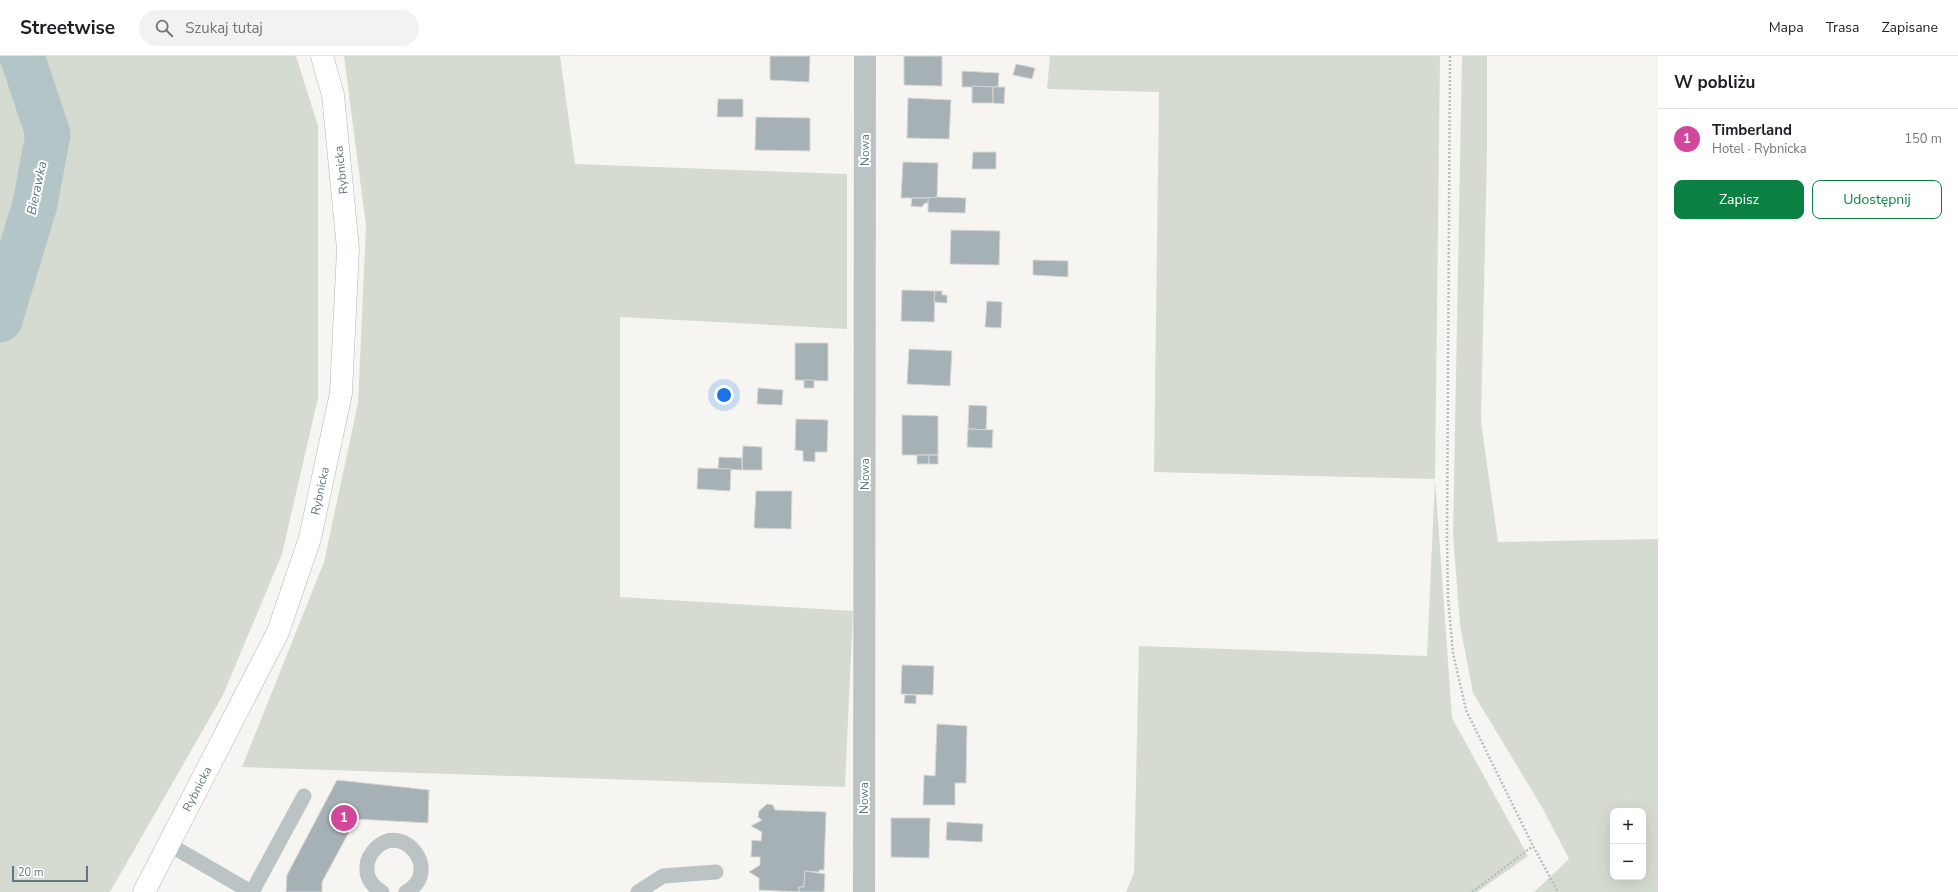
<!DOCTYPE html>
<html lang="pl">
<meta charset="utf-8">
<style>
:root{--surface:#fff;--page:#f2f2f2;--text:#202124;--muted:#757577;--line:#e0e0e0;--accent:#0b8043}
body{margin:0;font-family:"Nunito Sans",sans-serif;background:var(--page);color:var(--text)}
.controls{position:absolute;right:12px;bottom:12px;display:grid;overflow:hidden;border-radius:8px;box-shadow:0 4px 16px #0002}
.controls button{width:36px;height:36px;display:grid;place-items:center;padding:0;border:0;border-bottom:1px solid var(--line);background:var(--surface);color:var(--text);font:20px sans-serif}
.scale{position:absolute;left:12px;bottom:10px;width:76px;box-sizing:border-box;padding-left:4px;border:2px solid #5f777e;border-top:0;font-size:11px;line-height:14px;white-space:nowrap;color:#5f777e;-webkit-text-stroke:3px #fff;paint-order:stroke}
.you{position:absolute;left:724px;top:339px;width:14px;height:14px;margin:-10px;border:3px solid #fff;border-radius:50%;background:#1a73e8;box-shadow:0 0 0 6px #1a73e833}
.badge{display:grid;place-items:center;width:26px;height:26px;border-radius:50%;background:var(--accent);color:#fff;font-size:13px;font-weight:700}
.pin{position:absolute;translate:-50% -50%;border:2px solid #fff;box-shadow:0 1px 4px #0006}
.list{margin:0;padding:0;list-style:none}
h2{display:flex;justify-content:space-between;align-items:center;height:52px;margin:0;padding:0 16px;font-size:17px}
h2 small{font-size:13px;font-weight:400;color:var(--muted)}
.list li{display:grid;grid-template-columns:26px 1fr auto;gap:12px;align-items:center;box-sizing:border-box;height:60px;padding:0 16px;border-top:1px solid var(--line)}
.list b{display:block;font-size:15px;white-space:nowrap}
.list p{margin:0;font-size:13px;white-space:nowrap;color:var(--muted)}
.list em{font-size:13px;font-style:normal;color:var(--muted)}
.actions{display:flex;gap:8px;padding:12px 16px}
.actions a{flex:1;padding:9px 0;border:1px solid var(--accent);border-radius:8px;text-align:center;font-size:14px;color:var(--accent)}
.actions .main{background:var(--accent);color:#fff}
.icon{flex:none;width:22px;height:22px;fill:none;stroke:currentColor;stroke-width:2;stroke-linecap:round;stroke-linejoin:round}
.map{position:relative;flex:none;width:1658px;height:836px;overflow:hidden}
header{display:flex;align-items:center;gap:24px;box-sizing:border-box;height:56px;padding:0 20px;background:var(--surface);border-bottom:1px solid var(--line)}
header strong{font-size:19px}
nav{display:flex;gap:22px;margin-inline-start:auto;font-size:14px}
.search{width:280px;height:36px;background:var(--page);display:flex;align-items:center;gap:10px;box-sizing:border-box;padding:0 14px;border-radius:22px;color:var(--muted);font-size:15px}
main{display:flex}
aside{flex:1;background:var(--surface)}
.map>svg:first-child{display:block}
.green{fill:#d6dbd1;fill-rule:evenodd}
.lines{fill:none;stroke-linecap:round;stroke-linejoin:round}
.river{stroke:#b3c5c6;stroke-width:45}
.building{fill:#a5b1b4;stroke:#d7d6d4}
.secondary-casing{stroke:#aeb7ba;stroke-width:23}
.path{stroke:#b8bdbe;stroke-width:2.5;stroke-dasharray:2 2;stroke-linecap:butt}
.lane{stroke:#bcc3c5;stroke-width:15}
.street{stroke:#bcc3c5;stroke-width:22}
.secondary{stroke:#fff;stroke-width:22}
.labels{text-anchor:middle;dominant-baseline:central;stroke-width:4;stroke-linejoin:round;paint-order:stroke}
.street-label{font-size:12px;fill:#5f777e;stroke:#fff}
.water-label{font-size:13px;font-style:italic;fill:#5a787a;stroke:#fff}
</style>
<header>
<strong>Streetwise</strong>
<div class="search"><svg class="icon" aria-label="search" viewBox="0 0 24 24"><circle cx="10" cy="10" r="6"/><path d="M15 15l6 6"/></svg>Szukaj tutaj</div>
<nav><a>Mapa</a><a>Trasa</a><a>Zapisane</a></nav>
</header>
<main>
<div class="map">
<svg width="1658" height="836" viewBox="0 0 1658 836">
<rect width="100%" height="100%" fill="#f6f5f2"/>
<g class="green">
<polygon points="0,0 296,0 318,70 318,342 282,498 223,639 110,836 0,836"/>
<polygon points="344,0 560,0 575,108 847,118 847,273 620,261 620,541 853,555 845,731 242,711 324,506 358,347 366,170"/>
<polygon points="1050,0 1440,0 1435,423 1452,662 1528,800 1477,836 1126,836 1134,817 1139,590 1427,600 1435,423 1154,416 1159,36 1047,33"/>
<path d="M1462 0H1487V95L1481 366 1498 486 1658 483V836H1534L1569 803 1543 753 1473 637 1460 569 1453 479ZM1613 755H1643V821H1613Z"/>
</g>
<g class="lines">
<polyline class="river" points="0,264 35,148 48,78 22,0"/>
</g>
<g class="building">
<polygon points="770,0 810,0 809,26 770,24"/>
<polygon points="904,0 942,0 942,30 904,29"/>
<polygon points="1016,8 1035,12 1032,23 1013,19"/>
<polygon points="962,15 999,17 998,31 962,31"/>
<polygon points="972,30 993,31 993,47 972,47"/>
<polygon points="993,31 1005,31 1004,48 993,47"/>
<polygon points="908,42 951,44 949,83 907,82"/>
<polygon points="718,43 743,43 743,61 717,61"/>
<polygon points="756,61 810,62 810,95 755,94"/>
<polygon points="973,96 996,96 996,113 972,113"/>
<polygon points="903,106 938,107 937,142 901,142"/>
<polygon points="938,141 966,142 965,157 928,156 928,142"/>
<polygon points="912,142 928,142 928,147 925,147 922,151 911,150"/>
<polygon points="951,174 1000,175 999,209 950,208"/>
<polygon points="1033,204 1068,205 1068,221 1033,219"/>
<polygon points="902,234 935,235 934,266 901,265"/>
<polygon points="935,235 942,235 942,239 947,239 947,247 934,246"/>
<polygon points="987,245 1002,246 1001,272 985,271"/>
<polygon points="795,287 828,287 828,325 795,324"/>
<polygon points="909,293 952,295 950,330 907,328"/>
<rect x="804" y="324" width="10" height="8"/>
<polygon points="758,332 783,334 782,349 757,348"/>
<polygon points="969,349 987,350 986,374 968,373"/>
<polygon points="902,359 938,360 938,399 902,399"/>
<polygon points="796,363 828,364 827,396 815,396 815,406 803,405 803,395 795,394"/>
<polygon points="968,373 993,374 992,392 967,391"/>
<polygon points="743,390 762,391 762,414 742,414"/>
<rect x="917" y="399" width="12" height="9"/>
<rect x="929" y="399" width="9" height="9"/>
<polygon points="719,401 742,402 742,414 718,413"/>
<polygon points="698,412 731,413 730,435 697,433"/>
<polygon points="756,435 792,435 791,473 754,472"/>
<polygon points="902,609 934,610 933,639 901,638"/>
<polygon points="905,639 916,639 916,648 904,647"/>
<polygon points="937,668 967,670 966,727 955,727 955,749 923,749 924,719 935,720"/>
<polygon points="337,724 429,734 428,767 356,763 322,826 322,836 286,836 287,819"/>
<polygon points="767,748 773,749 775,754 826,756 824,814 819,814 819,816 805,815 804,831 799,831 799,836 759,834 759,822 749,816 760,809 760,801 751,801 752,784 761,785 762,776 751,770 762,764 758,761 759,755"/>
<polygon points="891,762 930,762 929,802 891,801"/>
<polygon points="947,766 983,768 982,786 946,784"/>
<polygon points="805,815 825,818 824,836 791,836 799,836 799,831 804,831"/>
</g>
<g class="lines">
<defs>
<g id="secondary">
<path id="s1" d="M144 836 278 576 310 482 341 337 348 193 333 39 322 0"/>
</g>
</defs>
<use href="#secondary" class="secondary-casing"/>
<g class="path">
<polyline points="1450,0 1447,483 1448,541 1453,597 1466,654 1533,790 1558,836"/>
<polyline points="1472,836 1533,790"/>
</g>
<g class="lane">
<polyline points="170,789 251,836"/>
<polyline points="252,836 304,740"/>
<path d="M382 836C373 831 366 822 367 811 367 804 371 797 376 792 404 765 443 816 406 836"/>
<polyline points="638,836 663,820 716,816"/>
</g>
<polyline class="street" points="864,836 865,0"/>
<use href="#secondary" class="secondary"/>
</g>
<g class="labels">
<g class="street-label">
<text transform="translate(865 94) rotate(-90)">Nowa</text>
<text transform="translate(341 114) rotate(-96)">Rybnicka</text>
<text transform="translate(865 418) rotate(-90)">Nowa</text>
<text stroke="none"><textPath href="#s1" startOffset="440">Rybnicka</textPath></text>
<text stroke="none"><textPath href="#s1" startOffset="116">Rybnicka</textPath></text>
<text transform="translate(864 742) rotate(-90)">Nowa</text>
</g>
<g class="water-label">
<text transform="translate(37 132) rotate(-78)">Bierawka</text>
</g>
</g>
</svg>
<div class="controls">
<button>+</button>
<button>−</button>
</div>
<div class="scale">20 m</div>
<div class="you"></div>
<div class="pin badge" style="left:344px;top:762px;background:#d1479c">1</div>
</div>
<aside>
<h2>W pobliżu<small></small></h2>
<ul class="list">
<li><span class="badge" style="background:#d1479c">1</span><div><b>Timberland</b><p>Hotel · Rybnicka</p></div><em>150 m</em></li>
</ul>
<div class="actions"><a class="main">Zapisz</a><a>Udostępnij</a></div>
</aside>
</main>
